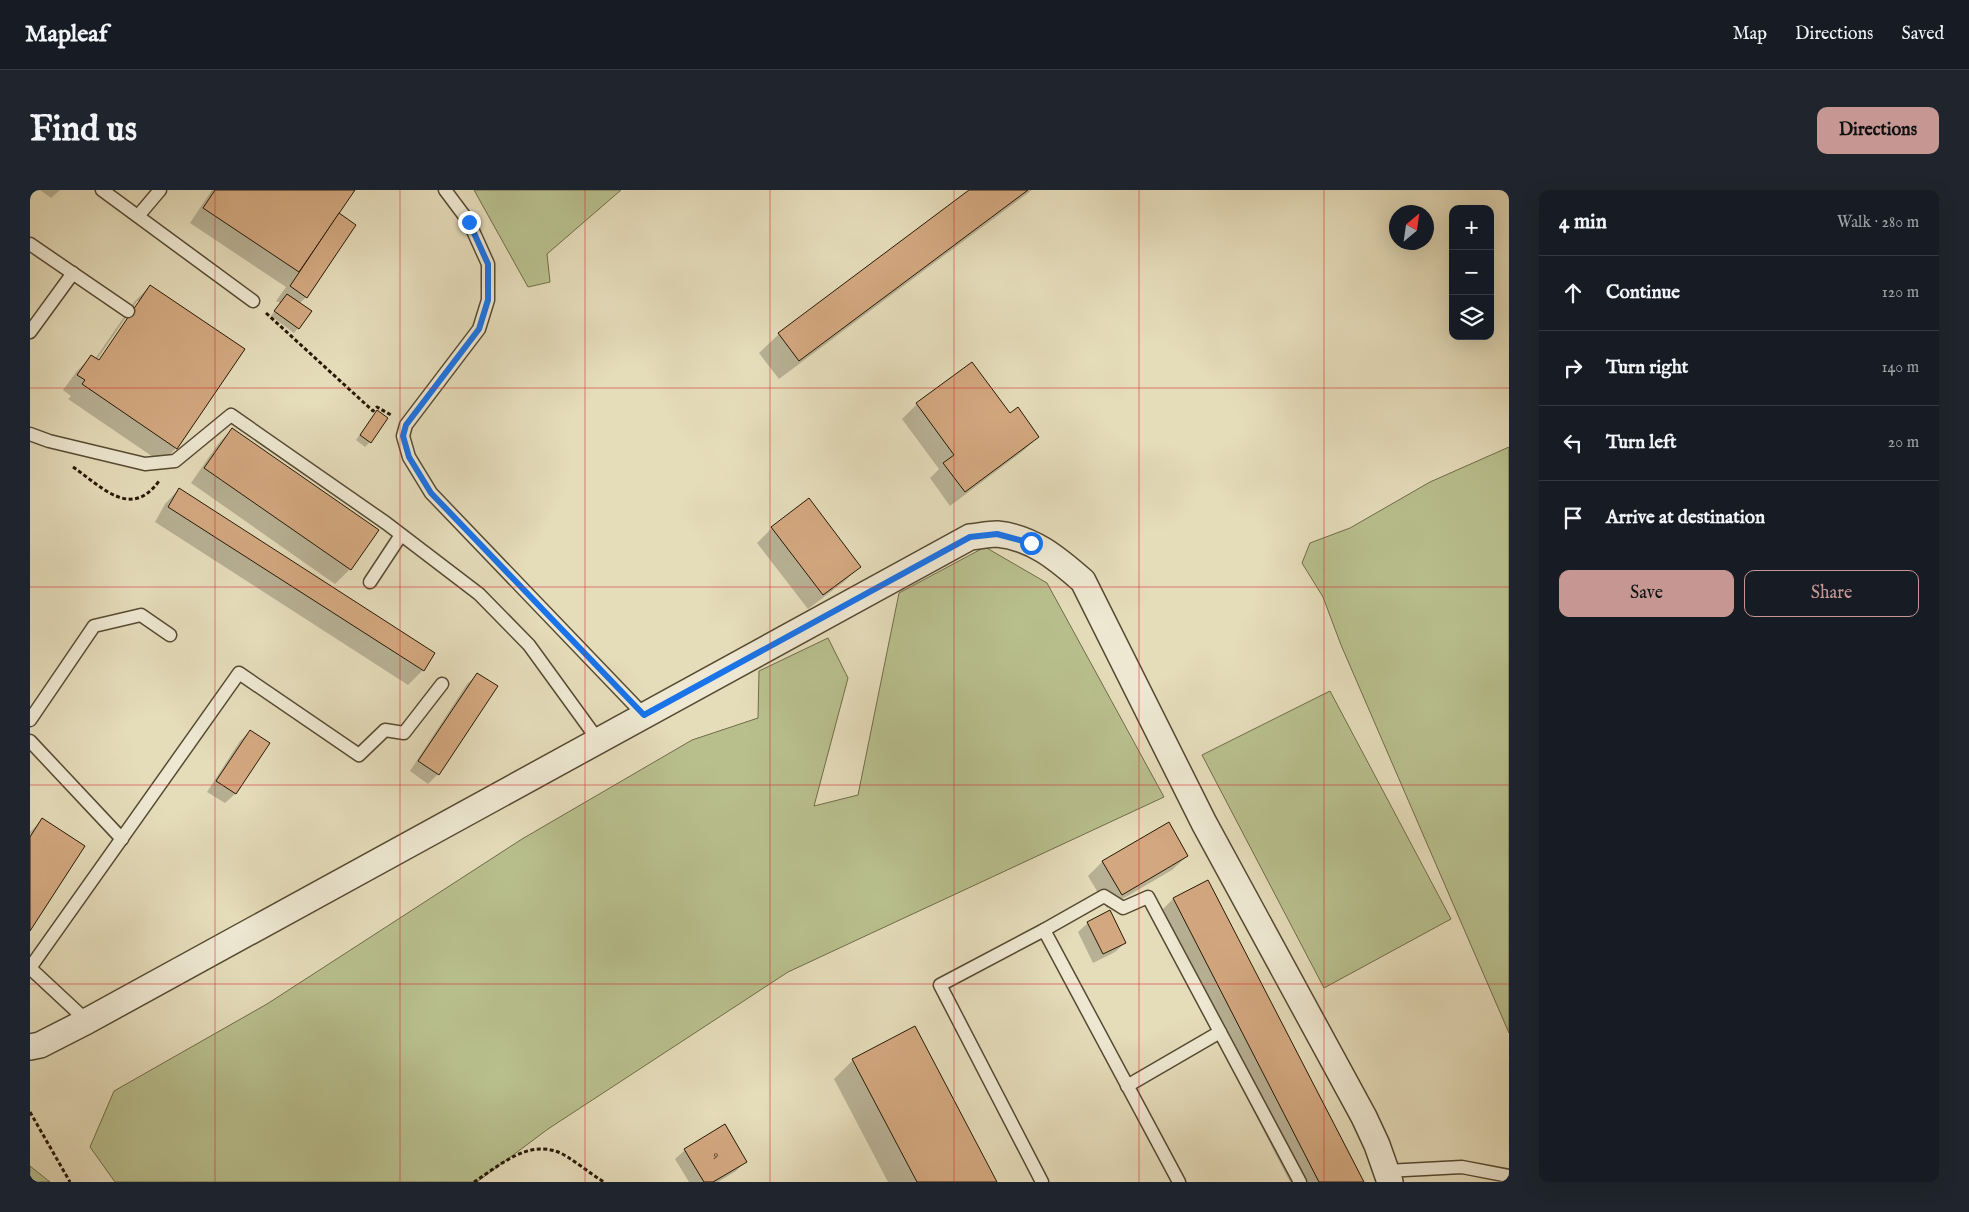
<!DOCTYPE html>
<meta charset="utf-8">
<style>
:root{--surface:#171b24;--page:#20242c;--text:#f1f3f6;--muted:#9ea1a6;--line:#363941;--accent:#c59692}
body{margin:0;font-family:"IM FELL English",serif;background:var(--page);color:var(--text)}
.controls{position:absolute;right:15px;top:15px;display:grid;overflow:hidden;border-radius:10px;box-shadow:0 5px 20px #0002}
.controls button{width:45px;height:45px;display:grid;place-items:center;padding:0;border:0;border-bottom:1px solid var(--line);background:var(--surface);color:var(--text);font:25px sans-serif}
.compass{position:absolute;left:1359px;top:15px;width:45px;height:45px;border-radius:50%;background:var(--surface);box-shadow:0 5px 20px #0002;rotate:29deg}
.stop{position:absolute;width:15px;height:15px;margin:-11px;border:4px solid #1a73e8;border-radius:50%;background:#fff}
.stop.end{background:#1a73e8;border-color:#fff;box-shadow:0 1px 5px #0008}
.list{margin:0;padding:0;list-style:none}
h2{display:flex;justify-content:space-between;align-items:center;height:65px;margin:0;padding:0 20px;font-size:21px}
h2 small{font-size:16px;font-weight:400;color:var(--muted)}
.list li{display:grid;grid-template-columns:32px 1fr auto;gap:15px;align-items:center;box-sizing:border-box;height:75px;padding:0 20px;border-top:1px solid var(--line)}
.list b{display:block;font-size:19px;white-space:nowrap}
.list em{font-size:16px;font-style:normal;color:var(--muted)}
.actions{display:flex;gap:10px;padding:15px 20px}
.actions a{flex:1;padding:11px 0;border:1px solid var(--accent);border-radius:10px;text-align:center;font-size:18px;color:var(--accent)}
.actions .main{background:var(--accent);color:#111}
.icon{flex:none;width:28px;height:28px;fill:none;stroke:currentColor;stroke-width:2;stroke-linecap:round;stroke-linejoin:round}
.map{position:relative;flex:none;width:1479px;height:992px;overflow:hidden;border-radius:10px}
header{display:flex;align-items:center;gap:30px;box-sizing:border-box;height:70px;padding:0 25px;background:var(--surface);border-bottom:1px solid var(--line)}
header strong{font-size:24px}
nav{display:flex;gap:28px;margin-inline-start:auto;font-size:18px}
.intro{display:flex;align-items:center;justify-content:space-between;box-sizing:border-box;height:120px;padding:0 30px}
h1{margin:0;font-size:35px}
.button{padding:12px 22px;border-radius:10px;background:var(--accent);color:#111;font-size:18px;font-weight:700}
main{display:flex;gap:30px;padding:0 30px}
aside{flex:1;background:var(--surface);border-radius:10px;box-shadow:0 5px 20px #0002}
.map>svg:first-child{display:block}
.green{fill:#b8bf8d;stroke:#706c49}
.shadow{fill:#0003;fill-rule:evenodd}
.building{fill:#d3a880;stroke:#271905}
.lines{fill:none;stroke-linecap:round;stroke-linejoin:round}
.service-casing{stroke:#564a32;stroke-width:15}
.minor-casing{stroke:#564a32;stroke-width:28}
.path{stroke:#271905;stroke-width:3;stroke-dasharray:4 2.5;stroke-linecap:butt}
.service{stroke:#eee8d2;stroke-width:12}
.minor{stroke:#eee8d2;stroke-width:25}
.route{stroke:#1a73e8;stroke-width:6}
.grid{fill:none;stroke:#d62828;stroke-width:1;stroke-opacity:0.55}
.labels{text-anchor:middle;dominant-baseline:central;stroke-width:4.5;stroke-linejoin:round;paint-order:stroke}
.number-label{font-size:11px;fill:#523d24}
</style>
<header>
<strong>Mapleaf</strong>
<nav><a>Map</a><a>Directions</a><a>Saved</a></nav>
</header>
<div class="intro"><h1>Find us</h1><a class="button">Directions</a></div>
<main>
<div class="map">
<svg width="1479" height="992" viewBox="0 0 1479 992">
<rect width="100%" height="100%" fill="#e5dcba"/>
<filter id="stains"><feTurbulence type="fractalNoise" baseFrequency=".004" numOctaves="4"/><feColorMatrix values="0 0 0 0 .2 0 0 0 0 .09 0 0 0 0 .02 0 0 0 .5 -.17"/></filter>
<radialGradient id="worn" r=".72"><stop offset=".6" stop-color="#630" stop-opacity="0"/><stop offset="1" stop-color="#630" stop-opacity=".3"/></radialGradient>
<g class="green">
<polygon points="444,0 591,0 517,64 520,92 498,97"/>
<polygon points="1479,257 1479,843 1311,455 1293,407 1272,373 1280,353 1320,338 1400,292"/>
<polygon points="955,357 1017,393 1134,607 758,782 518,939 447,992 85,992 60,957 84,901 237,814 492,649 662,550 728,528 729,481 798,448 818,488 784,616 828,605 869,403"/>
<polygon points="1300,501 1421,729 1294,798 1172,565"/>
<polygon points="0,976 20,992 0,992"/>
</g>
<g class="shadow">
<polygon points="10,0 30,0 21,8"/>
<polygon points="182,0 323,0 307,24 276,107 269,114 268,138 264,143 241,126 250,113 246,111 256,97 160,33"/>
<polygon points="941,0 1002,0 749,189 729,163 749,144"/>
<path d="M120 96 146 258 132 273 38 209 41 206 33 200 47 181 61 167 65 169 105 111ZM107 111H110L66 176 64 174Z"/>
<polygon points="942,173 980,224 1008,247 993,261 920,316 900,288 909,279 872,229 887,214"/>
<polygon points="343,226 340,252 335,257 326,250"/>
<polygon points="202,239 320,379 305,394 161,293 188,254"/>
<polygon points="149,299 393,480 378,495 125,332 135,314"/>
<polygon points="742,338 829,377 815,391 778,419 727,353"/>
<polygon points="447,485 408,584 398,594 380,581 437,494"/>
<polygon points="220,541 238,553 205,604 195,613 177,602 210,551"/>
<polygon points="12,630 0,739 0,642"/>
<polygon points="1157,666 1142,680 1077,718 1058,686 1072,672"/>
<polygon points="1177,691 1333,992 1260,992 1124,728 1143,709"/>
<polygon points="1058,733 1095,753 1085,762 1063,773 1048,742"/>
<polygon points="823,870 965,992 858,992 804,889"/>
<polygon points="655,960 716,971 706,981 688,992 659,992 645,969"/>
</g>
<g class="building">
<polygon points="185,0 325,0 269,82 173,18"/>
<polygon points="939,0 998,0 769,171 748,143"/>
<polygon points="309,23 326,35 277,108 260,96"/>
<polygon points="120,95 215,159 147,259 52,194 55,190 47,185 61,165 69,170"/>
<polygon points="257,104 282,121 269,139 244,121"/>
<polygon points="942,172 980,223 988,217 1009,247 935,302 913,273 924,265 886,213"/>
<polygon points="347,220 358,228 341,253 330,245"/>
<polygon points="202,238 349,340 321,380 174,278"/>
<polygon points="149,298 405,463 394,481 138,317"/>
<polygon points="779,308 831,377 793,405 741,337"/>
<polygon points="447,483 468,496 409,585 388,571"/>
<polygon points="220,540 240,553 206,604 186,591"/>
<polygon points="12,628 55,656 0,741 0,647"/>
<polygon points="1139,632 1158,666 1092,705 1072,671"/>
<polygon points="1178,690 1334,992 1289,992 1143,708"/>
<polygon points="1080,720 1096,753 1073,764 1057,732"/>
<polygon points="885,836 967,992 887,992 822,869"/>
<polygon points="695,934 717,972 683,992 674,992 654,959"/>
</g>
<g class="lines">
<defs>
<g id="service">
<polyline points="72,0 223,111"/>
<polyline points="415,0 439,32 458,74 458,110 449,139 376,235 373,246 379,267 401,303 614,525"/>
<polyline points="108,26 130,0"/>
<polyline points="0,54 98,121"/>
<polyline points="0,142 43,83"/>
<polyline points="0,244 19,251 115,274 145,271 201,225 356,333 449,404 499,455 568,550"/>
<polyline points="340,392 371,345"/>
<polyline points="0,530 64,436 111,425 140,445"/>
<polyline points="0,551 92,649"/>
<polyline points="1014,740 1074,706 1093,718 1118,707 1270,992"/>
<polyline points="0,778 209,483 329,565 355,540 374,543 412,494"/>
<polyline points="0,778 57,831"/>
<polyline points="1097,896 1190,842"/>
<polyline points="1356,981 1432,977 1479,986"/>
<polyline points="1012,992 910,795 1014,740 1149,992"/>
</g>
<path id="minor" d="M0 857 10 855 57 831 940 347C949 346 959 344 967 344 1002 347 1028 369 1053 391L1174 633 1334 927 1347 955 1360 992"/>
</defs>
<use href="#service" class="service-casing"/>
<use href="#minor" class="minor-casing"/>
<g class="path">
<polyline points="236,123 343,221 347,217 361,225"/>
<path d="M43 277C72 297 101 330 129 291"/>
<polyline points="0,922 40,992"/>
<path d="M444 992C469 976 497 950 528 962 539 966 562 985 574 992"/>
</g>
<use href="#service" class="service"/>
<use href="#minor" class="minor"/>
</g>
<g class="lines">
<polyline class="route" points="439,32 458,74 458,110 449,139 376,235 373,246 379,267 401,303 614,525 940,347 967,344 1001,353"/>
</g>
<path class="grid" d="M185 0V992M370 0V992M555 0V992M740 0V992M924 0V992M1109 0V992M1294 0V992M0 198H1479M0 397H1479M0 595H1479M0 794H1479"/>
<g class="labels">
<g class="number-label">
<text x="686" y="965">9</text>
</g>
</g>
<rect width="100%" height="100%" filter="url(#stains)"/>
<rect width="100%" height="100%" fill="url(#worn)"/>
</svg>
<div class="controls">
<button>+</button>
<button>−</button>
<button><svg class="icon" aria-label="layers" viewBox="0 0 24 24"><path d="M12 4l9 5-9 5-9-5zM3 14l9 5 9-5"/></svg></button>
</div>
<svg class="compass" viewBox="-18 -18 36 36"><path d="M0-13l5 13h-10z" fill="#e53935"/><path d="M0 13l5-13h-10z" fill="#9ea1a6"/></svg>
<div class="stop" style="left:1001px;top:353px"></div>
<div class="stop end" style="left:439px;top:32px"></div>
</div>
<aside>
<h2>4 min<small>Walk · 280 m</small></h2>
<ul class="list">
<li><svg class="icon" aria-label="ahead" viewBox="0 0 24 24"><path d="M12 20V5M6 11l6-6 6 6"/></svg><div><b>Continue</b></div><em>120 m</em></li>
<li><svg class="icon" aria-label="right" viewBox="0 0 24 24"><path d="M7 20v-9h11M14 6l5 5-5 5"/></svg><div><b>Turn right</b></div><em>140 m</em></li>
<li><svg class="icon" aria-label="left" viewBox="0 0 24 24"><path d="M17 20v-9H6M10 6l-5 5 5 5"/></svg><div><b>Turn left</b></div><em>20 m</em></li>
<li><svg class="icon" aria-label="arrive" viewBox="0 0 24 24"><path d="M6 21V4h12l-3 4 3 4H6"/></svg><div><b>Arrive at destination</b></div></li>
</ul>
<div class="actions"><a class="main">Save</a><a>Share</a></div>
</aside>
</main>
